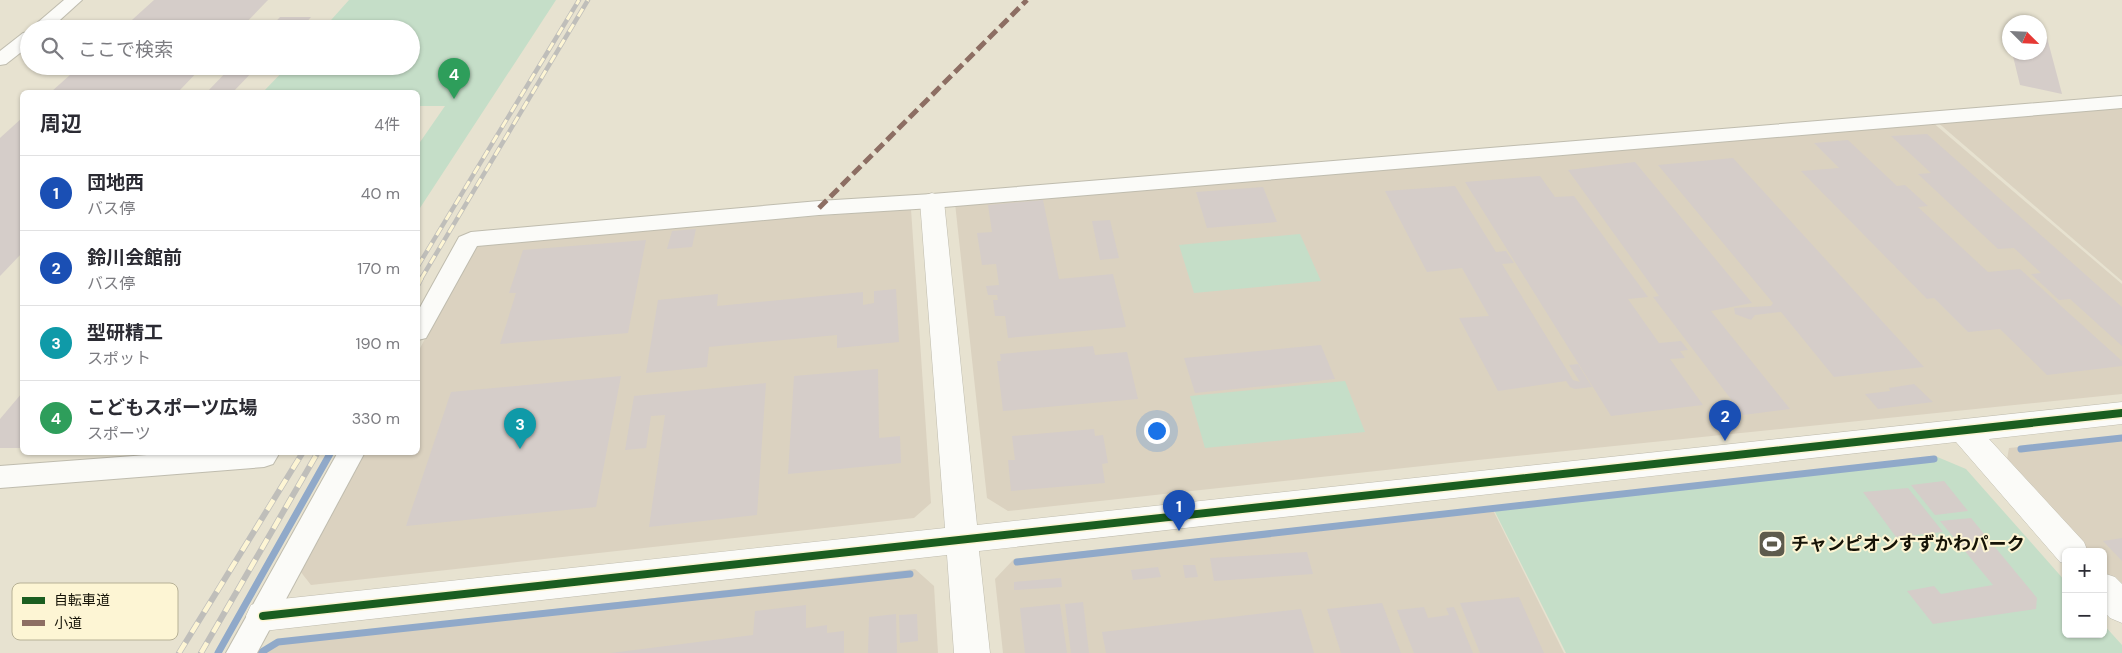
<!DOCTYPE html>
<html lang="ja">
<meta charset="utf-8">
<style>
:root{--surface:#fff;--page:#f7f7f7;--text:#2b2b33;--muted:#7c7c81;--line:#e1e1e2;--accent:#b45309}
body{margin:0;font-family:"DM Sans","Noto Sans JP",sans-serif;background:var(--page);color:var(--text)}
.controls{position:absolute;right:15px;bottom:15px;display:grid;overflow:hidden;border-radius:8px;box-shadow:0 1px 4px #0004}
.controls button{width:45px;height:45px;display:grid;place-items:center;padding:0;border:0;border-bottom:1px solid var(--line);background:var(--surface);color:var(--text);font:25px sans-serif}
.compass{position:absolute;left:2002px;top:15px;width:45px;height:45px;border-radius:50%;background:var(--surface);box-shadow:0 1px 4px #0004;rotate:114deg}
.you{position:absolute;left:1156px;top:430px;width:18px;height:18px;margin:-12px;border:4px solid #fff;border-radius:50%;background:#1a73e8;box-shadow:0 0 0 8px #1a73e833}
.badge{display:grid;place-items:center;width:32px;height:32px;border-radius:50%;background:var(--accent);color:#fff;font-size:16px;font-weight:700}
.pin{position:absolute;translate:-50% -41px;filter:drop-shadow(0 1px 2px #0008)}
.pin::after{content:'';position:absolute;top:26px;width:18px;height:15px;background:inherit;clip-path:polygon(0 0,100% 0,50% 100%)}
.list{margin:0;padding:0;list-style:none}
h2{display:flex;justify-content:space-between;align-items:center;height:65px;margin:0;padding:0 20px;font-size:21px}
h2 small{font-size:16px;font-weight:400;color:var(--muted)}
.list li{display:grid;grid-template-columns:32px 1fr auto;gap:15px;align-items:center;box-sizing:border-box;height:75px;padding:0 20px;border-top:1px solid var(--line)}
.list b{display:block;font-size:19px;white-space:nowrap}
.list p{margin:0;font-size:16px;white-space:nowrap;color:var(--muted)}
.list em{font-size:16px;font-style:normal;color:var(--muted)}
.icon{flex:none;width:28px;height:28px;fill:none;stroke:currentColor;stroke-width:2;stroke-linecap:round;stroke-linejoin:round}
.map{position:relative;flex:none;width:2122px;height:653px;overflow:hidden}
.search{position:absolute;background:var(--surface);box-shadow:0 1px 4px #0004;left:20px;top:20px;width:400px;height:55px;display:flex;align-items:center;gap:12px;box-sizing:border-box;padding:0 18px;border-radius:28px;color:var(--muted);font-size:19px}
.panel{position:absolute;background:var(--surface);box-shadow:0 1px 4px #0004;left:20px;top:90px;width:400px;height:365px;border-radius:8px}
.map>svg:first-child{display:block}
.industrial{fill:#dbd2c0}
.green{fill:#c5dec8}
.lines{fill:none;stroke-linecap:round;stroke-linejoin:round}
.stream{stroke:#90a9c9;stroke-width:7}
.building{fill:#d5cdc9}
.street-casing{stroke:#bfbcae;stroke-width:2}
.secondary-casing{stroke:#bfbcae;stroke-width:1}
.street{fill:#fbfbf8;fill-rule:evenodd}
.secondary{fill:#fbfbf8;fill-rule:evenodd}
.rail-far1-casing{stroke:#bfbeba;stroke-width:4.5}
.rail-casing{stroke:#bfbeba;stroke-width:6}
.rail-far1{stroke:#fdf5d4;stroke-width:3;stroke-dasharray:9;stroke-linecap:butt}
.rail{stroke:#fdf5d4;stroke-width:4.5;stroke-dasharray:12;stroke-linecap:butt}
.quiet{stroke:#8d6e63;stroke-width:5;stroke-dasharray:11 5;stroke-linecap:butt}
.cycleway-casing{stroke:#fdf5d4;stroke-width:11}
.cycleway{stroke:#1b5e20;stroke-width:8}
.labels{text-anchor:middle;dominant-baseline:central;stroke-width:4;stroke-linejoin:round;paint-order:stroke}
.poi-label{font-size:18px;font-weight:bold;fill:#151307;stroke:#fdf5d4;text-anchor:start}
.key{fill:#fdf5d4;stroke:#b7b196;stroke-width:1}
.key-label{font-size:14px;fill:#151307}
</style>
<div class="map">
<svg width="2122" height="653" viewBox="0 0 2122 653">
<rect width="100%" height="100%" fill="#e7e2d0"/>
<g class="industrial">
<polygon points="2122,107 2122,281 1936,121"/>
<polygon points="1931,121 2122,284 2122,394 1478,460 1008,511 987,498 955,203"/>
<polygon points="911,209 931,503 914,518 311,585 300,571 363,453 418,452 418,352 474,246 481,242"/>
<polygon points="2122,437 2122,593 2103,572 2103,552 2085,552 2006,465 2009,448"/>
<polygon points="1491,506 1564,653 1003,653 995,579 1014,559"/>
<polygon points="915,569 934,586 938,653 255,653 277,640"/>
</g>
<g class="green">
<polygon points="349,0 556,0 418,211 418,145 445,106 418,106 418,92 263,92 288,66 411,66 411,29 323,29"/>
<polygon points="1300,234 1321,281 1194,293 1179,245"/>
<polygon points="1345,381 1365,432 1205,448 1190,396"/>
<polygon points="1935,456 1966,469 2066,582 2066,634 2103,634 2103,624 2122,645 2122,653 1566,653 1492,506"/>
</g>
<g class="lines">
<g class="stream">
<polyline points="2021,449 2122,438"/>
<polyline points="1017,562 1934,459"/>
<polyline points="218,653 331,452"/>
<polyline points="260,653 278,642 910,574"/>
</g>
</g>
<g class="building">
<polygon points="154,0 268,0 240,29 122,29"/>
<polygon points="280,17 311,17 301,29 269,29"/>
<polygon points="2040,33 2046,34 2062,94 2020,85 2012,52 2040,52"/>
<polygon points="80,66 203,66 178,92 51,92"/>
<polygon points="231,67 257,67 233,92 207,92"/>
<polygon points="22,118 22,253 0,276 0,138"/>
<polygon points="1927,134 2122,307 2122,346 2070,299 2059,300 2031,274 2041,273 2014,248 1998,249 1918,174 1931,173 1891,136"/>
<polygon points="1848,140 1897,186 1905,185 1928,206 1918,207 1988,272 2020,269 2122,361 2122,366 2047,375 2000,329 1968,332 1934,298 1927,299 1801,171 1839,168 1814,143"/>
<polygon points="1733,158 1924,367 1834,377 1781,312 1755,315 1751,320 1735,314 1734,308 1771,306 1773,303 1658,165"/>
<polygon points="1635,162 1752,303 1711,311 1790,409 1743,415 1653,297 1659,296 1568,170"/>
<polygon points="1540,176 1555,197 1574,196 1648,297 1628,299 1659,343 1681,341 1688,350 1680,351 1685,358 1670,359 1703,405 1611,416 1465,182"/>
<polygon points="1455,186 1496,252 1506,251 1514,263 1502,264 1573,380 1580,382 1569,365 1578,364 1592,387 1575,389 1570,387 1566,381 1498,391 1459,318 1489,316 1462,268 1427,272 1385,191"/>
<polygon points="1263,187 1277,222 1207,228 1196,192"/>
<polygon points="1043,200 1059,279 1113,274 1126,327 1008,338 1005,316 995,316 993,300 998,300 997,295 988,295 986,286 999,285 996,264 982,265 977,233 992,232 988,205"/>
<polygon points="1110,220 1119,258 1100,260 1092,221"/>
<polygon points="696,229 692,247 667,249 672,231"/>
<polygon points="646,240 628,333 500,344 516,293 509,293 523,250"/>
<polygon points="896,289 899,342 837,348 837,335 709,347 707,367 646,373 658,300 718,294 717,306 863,292 863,305 874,303 874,291"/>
<polygon points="1321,345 1335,379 1195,393 1184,358"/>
<polygon points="1093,346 1095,355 1127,352 1138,399 1003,411 997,361 1001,361 1000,354"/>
<polygon points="878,369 879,438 900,436 901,463 788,474 794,376"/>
<polygon points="621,376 596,507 406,526 451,392"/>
<polygon points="766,383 757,515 649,527 665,415 651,416 646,448 625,450 634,396"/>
<polygon points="1914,384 1933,402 1878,409 1865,394 1890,391 1889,388"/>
<polygon points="22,393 22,448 0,448 0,419"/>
<polygon points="1094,429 1095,436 1103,435 1108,463 1102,464 1105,483 1011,491 1008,460 1015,460 1012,436"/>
<polygon points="1944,481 1968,511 1935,515 1911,485"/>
<polygon points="1908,488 1943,532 1896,537 1863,492"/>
<polygon points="1971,518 2037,598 2036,609 1933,624 1907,591 1934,586 1941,594 1993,585 1940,521"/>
<polygon points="2122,538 2122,561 2103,541"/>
<polygon points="1307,552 1313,574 1214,581 1210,558"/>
<polygon points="1183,565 1195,565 1198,577 1185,578"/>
<polygon points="1158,567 1161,577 1133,580 1131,570"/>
<polygon points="1061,578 1062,587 1014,590 1014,582"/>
<polygon points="1519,597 1544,653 1480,653 1460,603"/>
<polygon points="1083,602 1089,653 1071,653 1065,604"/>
<polygon points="1382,603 1401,653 1341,653 1327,609"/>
<polygon points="1060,604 1067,653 1025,653 1020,608"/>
<polygon points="806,605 806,628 827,625 827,633 844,631 844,653 611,653 753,635 755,611"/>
<polygon points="1424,607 1428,618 1449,615 1446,608 1454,607 1473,653 1414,653 1397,610"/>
<polygon points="1301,609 1314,653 1106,653 1102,632"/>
<polygon points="896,614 897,653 868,653 869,617"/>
<polygon points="917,614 918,641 900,643 899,615"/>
</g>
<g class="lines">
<defs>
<g id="street">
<polygon points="64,0 82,0 50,29 30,29"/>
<polygon points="29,32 29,46 6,64 0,65 0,51 23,33"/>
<polygon points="2122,96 2122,108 932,208 819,215 477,246 426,338 418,340 418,311 459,237 471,232 819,201 932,194"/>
<polygon points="187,452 280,452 273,464 264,467 0,488 0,466"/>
<polygon points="338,452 365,452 257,653 226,653"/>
</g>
<g id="secondary">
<polygon points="932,193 941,196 944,201 977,525 2122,402 2122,424 1989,439 2084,542 2088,552 2066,552 2066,564 2060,562 1956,442 979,551 990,653 954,653 947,555 263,631 251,627 246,616 251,605 263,601 945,528 920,201 923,196"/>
<polygon points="2103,573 2115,577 2122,584 2122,623 2110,618 2103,611"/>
</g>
</defs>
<use href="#street" class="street-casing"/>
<use href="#secondary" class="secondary-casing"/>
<use href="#street" class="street"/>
<use href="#secondary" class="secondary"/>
<defs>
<g id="rail-far1">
<polyline points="418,266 579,0"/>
<polyline points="421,279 588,0"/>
</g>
<g id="rail">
<polyline points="418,284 421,278"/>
<polyline points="179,653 303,452"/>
<polyline points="201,653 318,452"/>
</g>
</defs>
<use href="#rail-far1" class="rail-far1-casing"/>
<use href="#rail" class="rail-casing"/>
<use href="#rail-far1" class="rail-far1"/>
<use href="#rail" class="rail"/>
<polyline class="quiet" points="819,208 1027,0"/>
<defs>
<polyline id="cycleway" points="263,616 2122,413"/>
</defs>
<use href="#cycleway" class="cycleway-casing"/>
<use href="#cycleway" class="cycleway"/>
</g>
<defs>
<symbol id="stadium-square" viewBox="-11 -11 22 22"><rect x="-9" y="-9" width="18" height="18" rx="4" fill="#5e5b4d" stroke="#fdf5d4"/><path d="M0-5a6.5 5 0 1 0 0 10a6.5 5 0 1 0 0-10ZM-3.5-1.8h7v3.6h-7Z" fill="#fff"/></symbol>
</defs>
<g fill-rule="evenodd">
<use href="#stadium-square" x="1756" y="528" width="32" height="32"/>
</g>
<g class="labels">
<g class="poi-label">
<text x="1791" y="544">チャンピオンすずかわパーク</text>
</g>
</g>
<rect x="12" y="583" width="166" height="57" rx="8" class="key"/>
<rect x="22" y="597" width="23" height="7" fill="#1b5e20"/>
<rect x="22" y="620" width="23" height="6" fill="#8d6e63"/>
<g class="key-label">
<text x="54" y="605">自転車道</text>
<text x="54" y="628">小道</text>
</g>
</svg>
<div class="controls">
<button>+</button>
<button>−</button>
</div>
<svg class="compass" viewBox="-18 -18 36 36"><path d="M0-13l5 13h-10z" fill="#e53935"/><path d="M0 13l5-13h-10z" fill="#7c7c81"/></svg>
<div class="you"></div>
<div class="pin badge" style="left:1179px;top:531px;background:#1a4fb4">1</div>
<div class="pin badge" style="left:1725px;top:441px;background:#1a4fb4">2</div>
<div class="pin badge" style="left:520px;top:449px;background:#0f9aa8">3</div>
<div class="pin badge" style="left:454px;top:99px;background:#2e9e5b">4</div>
<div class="search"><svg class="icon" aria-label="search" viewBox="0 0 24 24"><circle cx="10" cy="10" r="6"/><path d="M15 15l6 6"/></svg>ここで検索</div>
<section class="panel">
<h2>周辺<small>4件</small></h2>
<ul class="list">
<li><span class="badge" style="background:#1a4fb4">1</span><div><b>団地西</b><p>バス停</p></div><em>40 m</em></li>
<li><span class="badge" style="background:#1a4fb4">2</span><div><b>鈴川会館前</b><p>バス停</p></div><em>170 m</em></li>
<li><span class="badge" style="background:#0f9aa8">3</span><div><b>型研精工</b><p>スポット</p></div><em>190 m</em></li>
<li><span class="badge" style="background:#2e9e5b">4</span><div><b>こどもスポーツ広場</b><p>スポーツ</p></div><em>330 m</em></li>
</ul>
</section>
</div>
